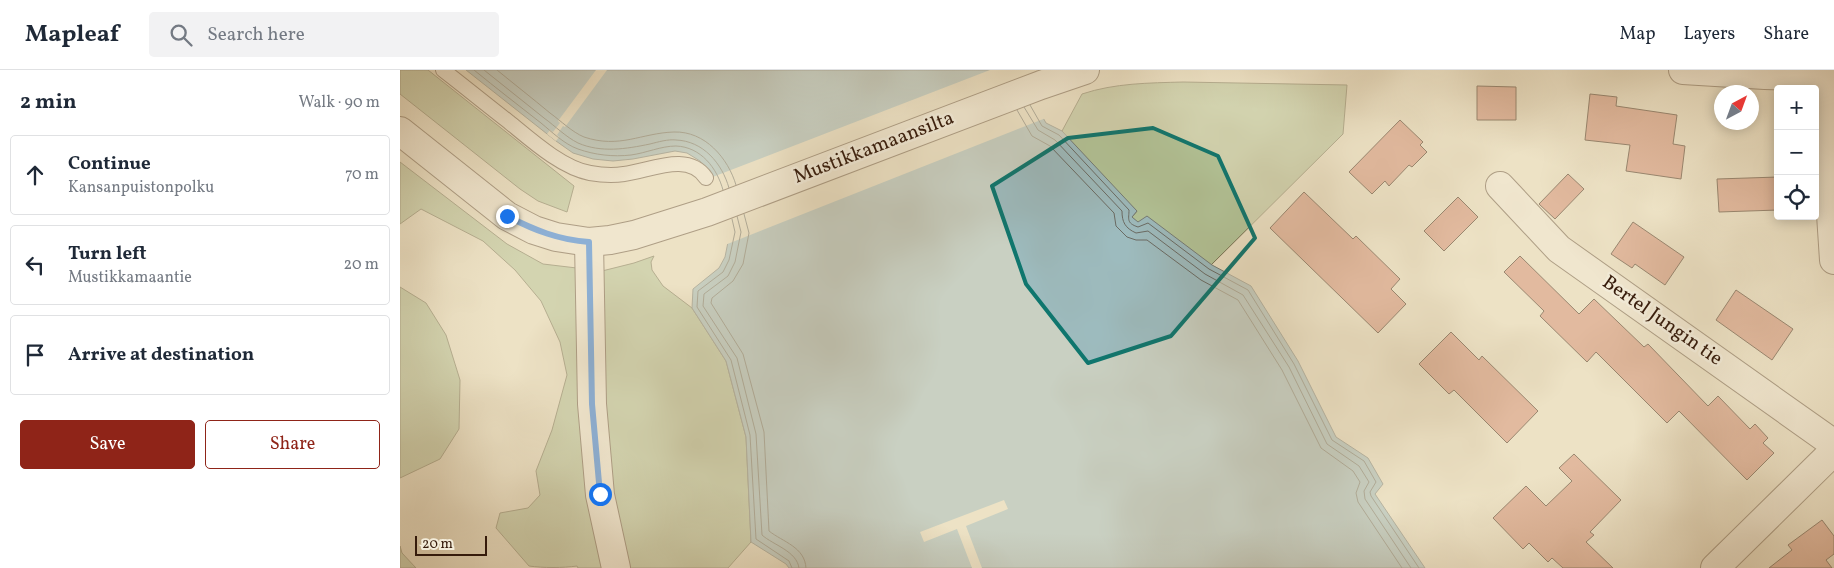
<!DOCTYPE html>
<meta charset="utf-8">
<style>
:root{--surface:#fff;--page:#f2f2f3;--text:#1f2937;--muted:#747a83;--line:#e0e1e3;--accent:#8f2418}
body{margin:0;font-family:Vollkorn,serif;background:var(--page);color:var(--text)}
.controls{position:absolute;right:15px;top:15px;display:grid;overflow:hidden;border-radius:5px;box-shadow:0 2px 12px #0003}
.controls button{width:45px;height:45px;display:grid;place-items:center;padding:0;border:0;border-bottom:1px solid var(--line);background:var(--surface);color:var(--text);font:25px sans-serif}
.compass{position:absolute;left:1314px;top:15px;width:45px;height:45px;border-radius:50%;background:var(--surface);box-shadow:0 2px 12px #0003;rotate:41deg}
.scale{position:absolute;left:15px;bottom:12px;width:72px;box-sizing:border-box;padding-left:5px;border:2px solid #361b0b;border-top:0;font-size:14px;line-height:18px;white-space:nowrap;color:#361b0b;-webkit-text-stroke:4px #f3ecd9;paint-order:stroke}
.stop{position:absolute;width:15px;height:15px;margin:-11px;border:4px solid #1a73e8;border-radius:50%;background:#fff}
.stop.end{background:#1a73e8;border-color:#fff;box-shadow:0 1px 5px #0008}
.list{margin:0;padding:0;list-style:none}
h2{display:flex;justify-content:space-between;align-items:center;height:65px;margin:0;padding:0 20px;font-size:21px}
h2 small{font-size:16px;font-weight:400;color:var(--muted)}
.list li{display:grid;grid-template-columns:32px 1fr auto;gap:15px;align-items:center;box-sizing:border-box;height:80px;margin:0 10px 10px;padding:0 10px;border:1px solid var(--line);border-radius:5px}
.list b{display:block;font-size:19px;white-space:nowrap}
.list p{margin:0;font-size:16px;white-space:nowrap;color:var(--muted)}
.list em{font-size:16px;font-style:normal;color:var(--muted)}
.actions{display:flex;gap:10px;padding:15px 20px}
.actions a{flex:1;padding:11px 0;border:1px solid var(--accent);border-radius:5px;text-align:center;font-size:18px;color:var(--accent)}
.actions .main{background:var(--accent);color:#fff}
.icon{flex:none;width:28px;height:28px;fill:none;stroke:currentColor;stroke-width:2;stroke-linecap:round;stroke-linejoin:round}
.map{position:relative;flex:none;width:1434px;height:498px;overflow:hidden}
header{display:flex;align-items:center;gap:30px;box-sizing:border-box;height:70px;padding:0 25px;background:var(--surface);border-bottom:1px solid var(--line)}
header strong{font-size:24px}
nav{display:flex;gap:28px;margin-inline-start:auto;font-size:18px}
.search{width:350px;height:45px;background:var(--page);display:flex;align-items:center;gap:12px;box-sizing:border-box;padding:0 18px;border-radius:5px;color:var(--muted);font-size:19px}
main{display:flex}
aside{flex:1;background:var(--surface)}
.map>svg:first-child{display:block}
.green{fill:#b3c498;stroke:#747052}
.water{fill:#9dbbbe;stroke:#747b76}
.pier{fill:#ede2c5}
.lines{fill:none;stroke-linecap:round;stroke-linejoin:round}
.shore{stroke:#6a6b64;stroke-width:1}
.building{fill:#d48971;stroke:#361b0b}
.service-casing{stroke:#644d3a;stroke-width:16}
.minor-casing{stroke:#644d3a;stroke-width:30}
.tertiary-casing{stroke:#644d3a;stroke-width:30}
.service{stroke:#f3ecd9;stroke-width:14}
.minor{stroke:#f3ecd9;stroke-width:28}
.tertiary{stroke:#f3ecd9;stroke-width:28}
.route{stroke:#1a73e8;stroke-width:6}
.marked{fill:none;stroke:#0f766e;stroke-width:4;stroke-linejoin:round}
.labels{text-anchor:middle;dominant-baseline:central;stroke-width:5;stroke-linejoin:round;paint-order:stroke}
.street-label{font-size:20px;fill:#361b0b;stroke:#f3ecd9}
</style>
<header>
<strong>Mapleaf</strong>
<div class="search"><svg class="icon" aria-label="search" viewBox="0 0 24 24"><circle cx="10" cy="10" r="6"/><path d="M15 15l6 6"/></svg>Search here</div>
<nav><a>Map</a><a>Layers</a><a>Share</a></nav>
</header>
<main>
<aside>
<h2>2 min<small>Walk · 90 m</small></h2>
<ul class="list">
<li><svg class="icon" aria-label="ahead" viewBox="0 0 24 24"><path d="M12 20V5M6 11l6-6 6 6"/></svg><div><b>Continue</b><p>Kansanpuistonpolku</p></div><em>70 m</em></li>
<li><svg class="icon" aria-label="left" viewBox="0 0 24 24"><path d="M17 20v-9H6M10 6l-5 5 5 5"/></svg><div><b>Turn left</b><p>Mustikkamaantie</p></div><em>20 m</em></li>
<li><svg class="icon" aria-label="arrive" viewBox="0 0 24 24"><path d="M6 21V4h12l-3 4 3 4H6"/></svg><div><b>Arrive at destination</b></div></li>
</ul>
<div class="actions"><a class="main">Save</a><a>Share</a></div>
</aside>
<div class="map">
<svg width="1434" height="498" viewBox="0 0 1434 498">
<rect width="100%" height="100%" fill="#ede2c5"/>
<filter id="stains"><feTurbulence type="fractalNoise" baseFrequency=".004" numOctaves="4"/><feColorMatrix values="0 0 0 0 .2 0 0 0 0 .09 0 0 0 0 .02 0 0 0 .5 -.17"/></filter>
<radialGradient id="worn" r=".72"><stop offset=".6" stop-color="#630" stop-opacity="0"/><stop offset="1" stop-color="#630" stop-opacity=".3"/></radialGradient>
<g class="green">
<polygon points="0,0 28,0 174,116 167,142 138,131 120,119 0,24"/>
<path d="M783 12 947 15 943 64 801 205 791 206 732 147 737 141 651 64 662 61 682 24C715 13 749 13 783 12Z"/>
<path d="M0 92 107 174 143 194 202 201 234 193 254 186 251 192 252 200 263 216 292 238 326 291 346 367 351 472 328 498H178L177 496C163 498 143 498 129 496L96 458 100 443 128 438 140 425 136 401 152 360 167 305 160 272 141 231 115 200 83 171 21 139 0 154Z"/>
<polygon points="0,217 26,233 46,265 60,310 59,359 40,389 0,408"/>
<polygon points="0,476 2,483 16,498 0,498"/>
</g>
<polygon class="water" points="66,0 616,0 646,53 662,61 737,141 732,147 738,152 747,146 812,195 851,216 898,291 936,367 968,388 983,414 975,424 1025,498 389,498 386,494 351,472 346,367 326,291 292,238 293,219 319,198 325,187 330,162 315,110 300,91 287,83 275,81 233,89 213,91 193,89 173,83 156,71"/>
<g class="pier">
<polygon points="196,0 207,0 165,57 163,56 157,65 159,67 156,71 147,64 150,60 153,62 160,53 158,51"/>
<polygon points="590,0 619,0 646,48 325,175 328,162 310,108"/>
<polygon points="604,430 608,439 566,456 582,498 572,498 557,459 524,472 520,462"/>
</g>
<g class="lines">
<g class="shore">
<path d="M74 0C96 18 118 35 141 53 152 62 164 74 178 79 195 85 213 87 231 85 246 83 261 76 276 76 301 77 317 98 323 120"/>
<path d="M84 0C104 16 124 32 144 48 155 56 166 67 178 73 201 83 226 79 250 74 258 72 268 69 276 70 303 71 322 93 329 118"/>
<path d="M97 0C114 14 132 28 150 43 161 51 172 62 184 67 220 79 241 63 274 62 305 61 328 88 336 115"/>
<path d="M630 35 642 56 659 65 729 140C729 149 726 153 738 157L748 153 809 199 848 220 894 294 932 370 964 391 976 412 970 422 971 426 1019 498"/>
<path d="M624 37 638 60 655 70 722 141C722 152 725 158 736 163L748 161 805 204 843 225 889 297 927 374 959 396 969 412 964 421 965 429 1011 498"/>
<polyline points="617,40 632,66 650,76 714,143 716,156 727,167 736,170 747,170 801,210 838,230 882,300 921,378 953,401 960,412 956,423 958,432 1002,498"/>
<path d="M344 144 349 163 343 194 333 211 312 228 311 233 343 284 364 362 369 461C383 472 405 477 406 498"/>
<path d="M337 146 341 162 335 192 328 206 304 224 303 236 337 288 356 364 362 465C373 475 397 481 399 498"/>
<polyline points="332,149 335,162 329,190 323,202 298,221 297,237 331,290 350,365 356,469 389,491 392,498"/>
</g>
</g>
<g class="building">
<polygon points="1077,16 1116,17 1116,50 1077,50"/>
<polygon points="1190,24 1217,27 1216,36 1277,45 1273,74 1285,76 1281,109 1226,101 1230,75 1185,70"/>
<polygon points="1000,50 1023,72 1020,75 1027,82 1012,97 1009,95 989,116 985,111 972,124 949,102"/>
<polygon points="1168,104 1184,119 1155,149 1139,134"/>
<polygon points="1378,107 1378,140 1319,142 1317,109"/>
<polygon points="904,122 953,169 956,166 1000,209 991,219 1006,234 978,263 870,158"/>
<polygon points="1058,127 1078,147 1044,181 1024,161"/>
<polygon points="1233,152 1284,187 1265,215 1235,194 1232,198 1211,184"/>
<polygon points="1120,186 1179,244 1194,229 1244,277 1248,274 1308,336 1318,326 1350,359 1355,354 1368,368 1363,373 1374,383 1347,410 1279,341 1267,353 1196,282 1187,292 1140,246 1144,241 1104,202"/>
<polygon points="1336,220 1393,259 1372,290 1316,250"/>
<polygon points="1051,262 1079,290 1082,286 1138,341 1107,373 1054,320 1049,324 1019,294"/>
<polygon points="1174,384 1221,430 1190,462 1194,465 1186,472 1213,498 1163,498 1152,488 1148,492 1129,473 1123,479 1093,448 1126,416 1146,436 1172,411 1159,398"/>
<polygon points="1422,450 1434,466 1434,484 1426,490 1432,498 1369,498 1392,480 1388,475"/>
</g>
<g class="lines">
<defs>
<path id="service" d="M43 0C65 17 87 35 109 52 131 70 162 98 190 103 201 105 212 106 224 104 250 101 288 81 306 108"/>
<g id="minor">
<polyline points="1422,7 1434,190"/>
<polyline points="1100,116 1159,179 1434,374"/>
<polyline points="189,172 192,334 200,425 216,498"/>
<polyline points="1315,498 1434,381"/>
</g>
<g id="tertiary">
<polyline points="1283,0 1365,5 1434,7"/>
<polyline points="0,61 107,146 134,160 156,167 189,172 210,170 234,165 307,142 641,15 685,0"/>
</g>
</defs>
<use href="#service" class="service-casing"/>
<use href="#minor" class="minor-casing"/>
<use href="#tertiary" class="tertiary-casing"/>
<use href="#service" class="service"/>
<use href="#minor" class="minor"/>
<use href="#tertiary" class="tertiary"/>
</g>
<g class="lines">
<path class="route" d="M107 146C134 160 159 170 189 172L192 334 200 424"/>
</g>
<path d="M0 0H1434V498H0ZM753 58 818 86 855 168 771 266 688 293 626 214 592 116 668 68Z" fill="#ede2c5" fill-opacity=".55" fill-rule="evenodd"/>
<path class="marked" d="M753 58 818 86 855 168 771 266 688 293 626 214 592 116 668 68Z"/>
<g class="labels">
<g class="street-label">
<text transform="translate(474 78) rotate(-21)">Mustikkamaansilta</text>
<text transform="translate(1262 251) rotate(35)">Bertel Jungin tie</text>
</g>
</g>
<rect width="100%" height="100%" filter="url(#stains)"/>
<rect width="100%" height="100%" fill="url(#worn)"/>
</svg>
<div class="controls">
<button>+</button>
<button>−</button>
<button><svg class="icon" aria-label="locate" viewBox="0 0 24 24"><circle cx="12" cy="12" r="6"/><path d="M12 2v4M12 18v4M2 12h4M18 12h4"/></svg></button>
</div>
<svg class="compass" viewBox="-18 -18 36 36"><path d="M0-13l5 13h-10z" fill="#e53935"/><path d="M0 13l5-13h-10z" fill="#747a83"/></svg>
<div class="scale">20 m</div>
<div class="stop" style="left:200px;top:424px"></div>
<div class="stop end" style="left:107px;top:146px"></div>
</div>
</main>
